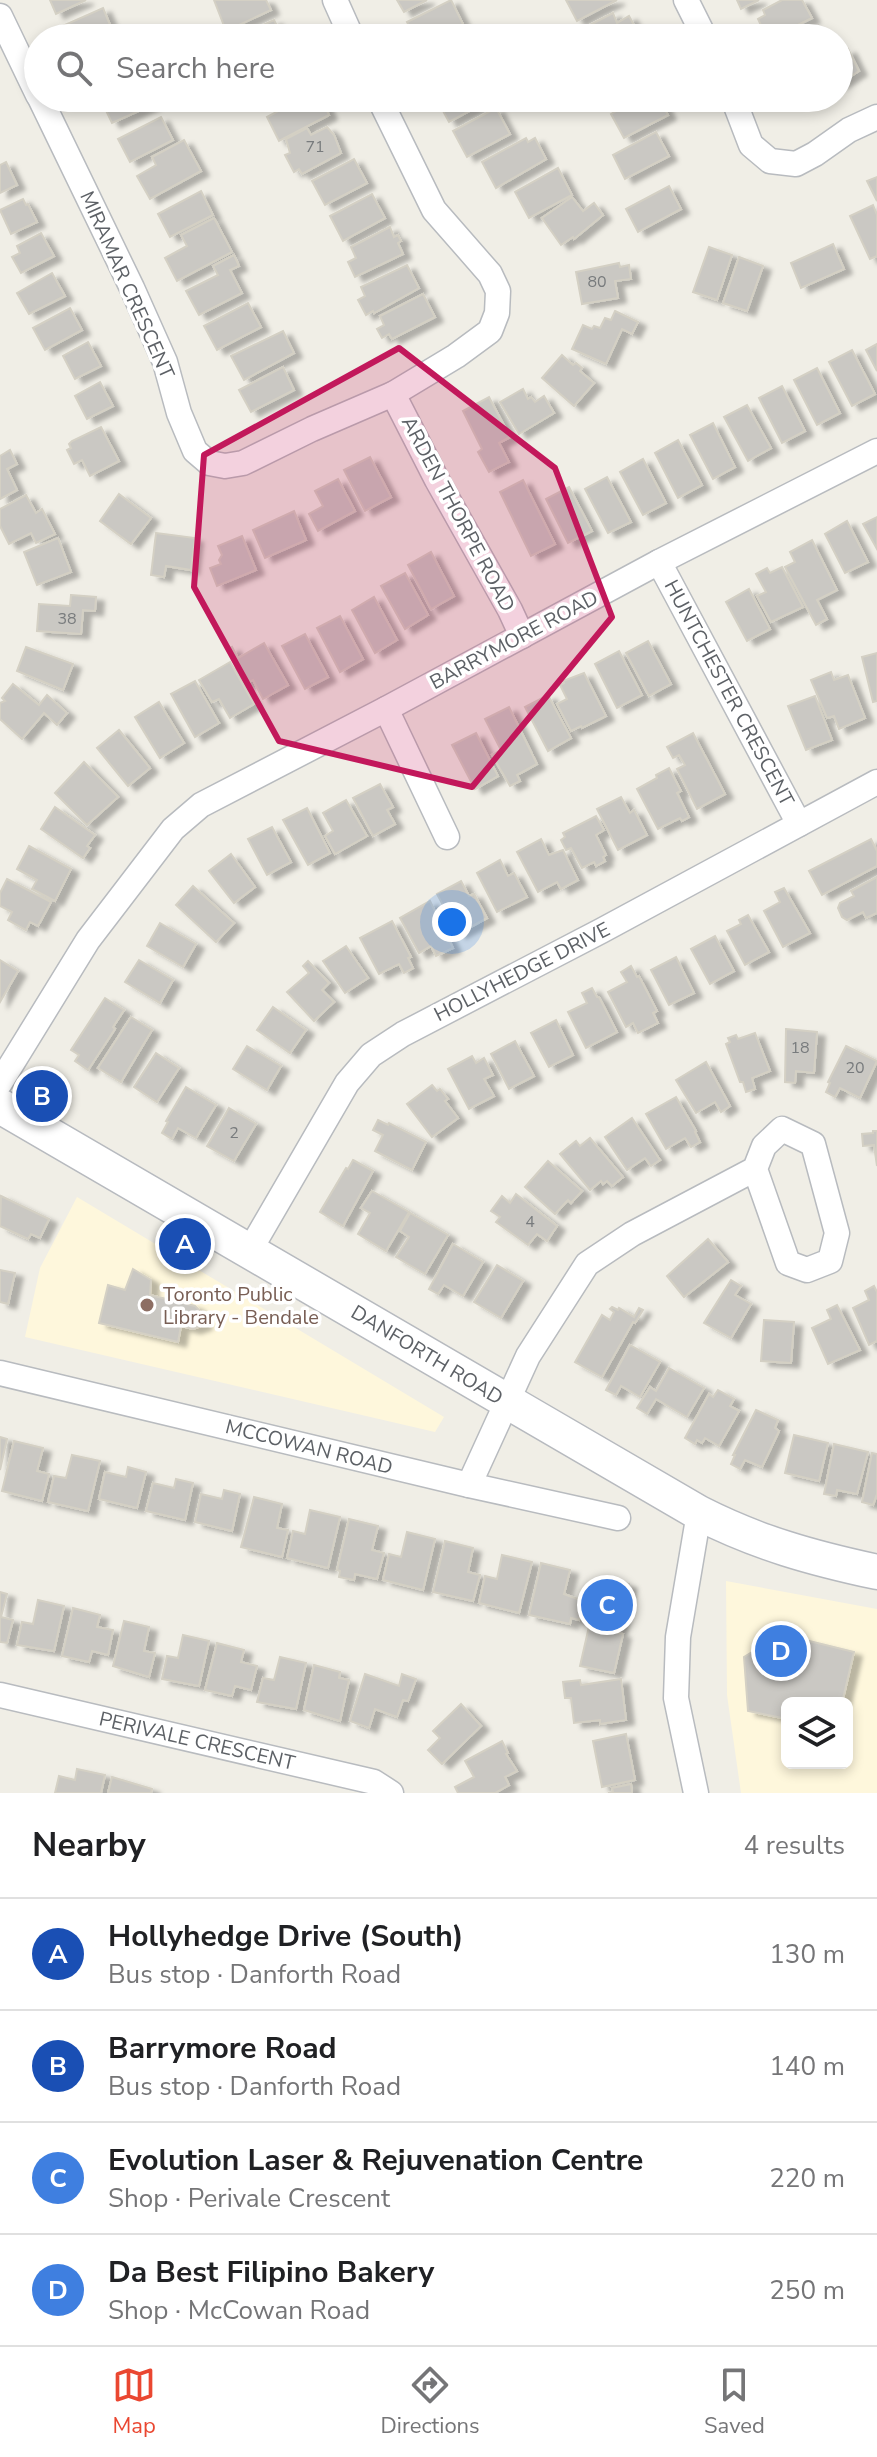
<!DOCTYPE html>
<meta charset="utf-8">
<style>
:root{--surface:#fff;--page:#f6f6f6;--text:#202124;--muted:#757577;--line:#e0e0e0;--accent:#ea4731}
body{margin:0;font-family:"Nunito Sans",sans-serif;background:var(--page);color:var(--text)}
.controls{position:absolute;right:24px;bottom:24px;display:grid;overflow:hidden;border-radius:12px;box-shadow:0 4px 12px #0003}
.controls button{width:72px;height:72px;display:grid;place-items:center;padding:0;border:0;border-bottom:2px solid var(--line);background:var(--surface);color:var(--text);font:40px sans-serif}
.you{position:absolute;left:452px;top:922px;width:28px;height:28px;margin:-20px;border:6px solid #fff;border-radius:50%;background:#1a73e8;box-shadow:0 0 0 12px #1a73e833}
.badge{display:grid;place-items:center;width:52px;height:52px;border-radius:50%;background:var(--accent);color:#fff;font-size:26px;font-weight:700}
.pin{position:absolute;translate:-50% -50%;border:4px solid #fff;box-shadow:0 2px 8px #0006}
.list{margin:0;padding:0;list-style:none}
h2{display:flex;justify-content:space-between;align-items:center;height:104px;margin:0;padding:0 32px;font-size:34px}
h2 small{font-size:26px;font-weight:400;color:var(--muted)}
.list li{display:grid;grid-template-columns:52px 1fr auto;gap:24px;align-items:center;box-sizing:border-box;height:112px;padding:0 32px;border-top:2px solid var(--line)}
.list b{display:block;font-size:30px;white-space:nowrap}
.list p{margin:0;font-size:26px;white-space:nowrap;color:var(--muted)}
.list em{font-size:26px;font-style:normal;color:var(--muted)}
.icon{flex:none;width:44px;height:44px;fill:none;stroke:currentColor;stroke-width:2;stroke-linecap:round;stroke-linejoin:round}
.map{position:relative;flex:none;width:877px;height:1793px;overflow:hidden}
.search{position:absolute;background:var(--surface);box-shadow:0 4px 12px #0003;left:24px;right:24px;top:24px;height:88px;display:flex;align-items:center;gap:20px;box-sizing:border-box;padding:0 28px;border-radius:44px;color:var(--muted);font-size:30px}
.sheet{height:552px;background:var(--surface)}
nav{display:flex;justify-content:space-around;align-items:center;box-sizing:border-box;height:112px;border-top:2px solid var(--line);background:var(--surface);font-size:22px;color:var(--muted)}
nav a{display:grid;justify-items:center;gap:4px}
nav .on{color:var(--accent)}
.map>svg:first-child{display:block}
.commercial{fill:#fef7dc;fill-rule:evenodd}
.building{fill:#cac8c3;stroke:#d4d0c4;stroke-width:2;filter:url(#shadow)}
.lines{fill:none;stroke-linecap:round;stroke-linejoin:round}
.minor-casing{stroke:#b8bbbf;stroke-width:27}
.secondary-casing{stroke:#b7babf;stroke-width:37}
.minor{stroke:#fff;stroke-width:24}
.secondary{stroke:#fff;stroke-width:34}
.marked{fill:#c2185b;fill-opacity:0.2;stroke:#c2185b;stroke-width:6;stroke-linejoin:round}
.education-dot{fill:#8d6e63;stroke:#fff;stroke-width:3}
.labels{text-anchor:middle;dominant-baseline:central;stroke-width:7;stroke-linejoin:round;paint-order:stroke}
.number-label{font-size:16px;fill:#787b7d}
.street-label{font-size:20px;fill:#5d6166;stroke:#fff}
.education-label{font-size:20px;fill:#785e54;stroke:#fff;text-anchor:start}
</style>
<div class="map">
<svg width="877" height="1793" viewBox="0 0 877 1793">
<defs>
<filter id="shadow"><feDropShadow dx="8" dy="4.5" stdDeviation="2" flood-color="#0004"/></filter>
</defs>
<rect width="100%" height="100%" fill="#f0eee6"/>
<g class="commercial">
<polygon points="77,1197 444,1417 435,1432 25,1337 40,1268"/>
<path d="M726 1581 877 1609V1793H741L727 1695ZM787 1703H847V1763H787Z"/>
</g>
<g class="building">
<polygon points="50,0 86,0 56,14"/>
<polygon points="214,0 266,0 271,10 226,31"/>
<polygon points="397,0 427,0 404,12"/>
<polygon points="451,0 464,26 440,38 415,38 407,22"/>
<polygon points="566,0 617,0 577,21"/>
<polygon points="737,0 759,0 741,9"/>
<polygon points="782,0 802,0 812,18 772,38 767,38 758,19 765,15 763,10"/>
<polygon points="103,8 113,32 100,38 63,38 58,28"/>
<polygon points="613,13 617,23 629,16 641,38 587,38 588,37 584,28"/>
<polygon points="274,20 283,38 234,38"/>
<polygon points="817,29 822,38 798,38"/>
<polygon points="848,49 859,71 839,84 839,54"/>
<polygon points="100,98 149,98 152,105 112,123"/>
<polygon points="303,98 321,98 329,115 279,141 267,117"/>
<polygon points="436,98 491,98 492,99 449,122"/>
<polygon points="621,98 636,98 637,100 659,98 668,115 624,138 611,114 616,111 612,103"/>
<polygon points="496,108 510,134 467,157 453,131"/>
<polygon points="161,117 173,140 130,162 118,139"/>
<polygon points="327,127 334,135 341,153 302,174 299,169 294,172 285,155 290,153 286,139 307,128 311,135"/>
<polygon points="656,132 669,156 625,179 613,155"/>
<polygon points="526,138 528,142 535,138 546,159 496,188 482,162"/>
<polygon points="184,140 201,171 150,199 137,176 156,165 152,157"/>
<polygon points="354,159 367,183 325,205 312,181"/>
<polygon points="6,162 17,185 0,193 0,165"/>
<polygon points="558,168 572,195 529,218 515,192"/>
<polygon points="877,177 877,201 867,181"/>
<polygon points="669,186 681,209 638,232 626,209"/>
<polygon points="201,191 213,215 170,237 158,214"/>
<polygon points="372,194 385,218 343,241 330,216"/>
<polygon points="572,197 583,211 594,203 603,215 574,239 573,237 561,245 542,218"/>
<polygon points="23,199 26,205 28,204 37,222 11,234 0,210"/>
<polygon points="873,205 877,215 877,256 870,259 850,216"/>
<polygon points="214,218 232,252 177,281 165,258 187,246 181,235"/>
<polygon points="390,227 394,237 398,235 401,241 398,243 403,254 355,277 348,262 356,258 351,247"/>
<polygon points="41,233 54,256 21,273 12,257 20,253 17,246"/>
<polygon points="833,244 844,269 801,288 791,263"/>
<polygon points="709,247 732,255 717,300 693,292"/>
<polygon points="234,255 239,266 230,270 242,293 199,315 186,291 218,275 213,266"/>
<polygon points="739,257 763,266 747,311 723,303"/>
<polygon points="619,263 620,267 629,265 631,279 615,281 618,298 582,304 576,272"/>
<polygon points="407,265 419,288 374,313 373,311 366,315 358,300 365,296 361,287"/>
<polygon points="52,273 65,296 29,314 17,293"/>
<polygon points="423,294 435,317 392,339 389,334 382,338 377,329 384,325 380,316"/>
<polygon points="248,303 261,327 217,350 204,326"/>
<polygon points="70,308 82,330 45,350 33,328"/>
<polygon points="615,311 638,322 632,334 622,329 606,364 572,349 583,325 592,329 594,326 600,328 605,318 611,320"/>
<polygon points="283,331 294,353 244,380 231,356"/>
<polygon points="88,342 101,366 75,379 63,356"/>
<polygon points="877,344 877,371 866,350"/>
<polygon points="852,350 875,394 852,406 829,362"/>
<polygon points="562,355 573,365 576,363 582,368 580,371 594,383 574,406 542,378"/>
<polygon points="283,367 294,390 251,412 239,390"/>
<polygon points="817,368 840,413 817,425 794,380"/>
<polygon points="100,382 113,406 87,419 75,396"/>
<polygon points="782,386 805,431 782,443 759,398"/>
<polygon points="523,389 528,399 531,397 535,402 544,396 554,413 519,434 500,402"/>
<polygon points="489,397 510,437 499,443 509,462 489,472 478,452 482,449 463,411"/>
<polygon points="747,405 771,448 748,461 724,417"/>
<polygon points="713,423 735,467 713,479 690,435"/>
<polygon points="101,427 119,461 90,476 82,460 74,464 67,450 71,448 69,444 72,441"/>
<polygon points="678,440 702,485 678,498 655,453"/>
<polygon points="10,450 17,464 7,469 17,490 0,499 0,456"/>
<polygon points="370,457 391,497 365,511 344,470"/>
<polygon points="643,459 666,503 643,515 620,472"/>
<polygon points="607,477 631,522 608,533 585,489"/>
<polygon points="338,479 355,511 318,531 309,514 323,506 315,491"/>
<polygon points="523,480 555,544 531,556 500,492"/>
<polygon points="569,487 592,531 568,543 546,499"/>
<polygon points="119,494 151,518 131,544 100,521"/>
<polygon points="26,495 36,513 42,509 55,534 36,543 31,533 9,544 0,526 0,509"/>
<polygon points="294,511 306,540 265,558 253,530"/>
<polygon points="877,517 877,549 863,524"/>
<polygon points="847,521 868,562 845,573 825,534"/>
<polygon points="156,533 195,538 191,570 166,566 164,577 151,575"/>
<polygon points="242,536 256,570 217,586 210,568 221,564 219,560 222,555 218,546"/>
<polygon points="58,538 71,572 37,585 24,552"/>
<polygon points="812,540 837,590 817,600 827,619 816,625 785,567 795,562 790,552"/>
<polygon points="431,552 454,596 431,609 408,565"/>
<polygon points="782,567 803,607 771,622 757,596 766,592 756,574 767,568 770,573"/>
<polygon points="405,573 428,615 405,629 381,586"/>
<polygon points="749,589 770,629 747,641 726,602"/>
<polygon points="71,595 96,597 95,611 83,610 81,634 37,631 39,604 70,606"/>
<polygon points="374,597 397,640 375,653 352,610"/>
<polygon points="340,616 363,659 340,672 317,628"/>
<polygon points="305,634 328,677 305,689 282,646"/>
<polygon points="648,641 671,684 649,696 626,653"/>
<polygon points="264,643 288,685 263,699 253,680 246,684 227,650 232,647 238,658"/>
<polygon points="26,647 73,664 63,690 17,671"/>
<polygon points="619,651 642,695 617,708 595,664"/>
<polygon points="877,653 877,701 873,702 862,657"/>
<polygon points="230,662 254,704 230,718 219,699 212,702 199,680"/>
<polygon points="831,672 834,680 848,675 865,718 839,729 834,716 827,718 811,680"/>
<polygon points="584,673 606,716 582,728 581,726 571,731 557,704 567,699 560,685 564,683 563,681"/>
<polygon points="195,681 219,723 195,737 171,694"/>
<polygon points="13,684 39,705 47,695 67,713 57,725 44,713 22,739 0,719 0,703 5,701 2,698"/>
<polygon points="548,695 571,738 548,751 525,707"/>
<polygon points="815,696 832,740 806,750 788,706"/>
<polygon points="159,702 184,743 160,758 135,717"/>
<polygon points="509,707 537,764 517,775 520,781 510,786 492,755 501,750 485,719"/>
<polygon points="119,730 150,768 128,786 97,748"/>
<polygon points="476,733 498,776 475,789 452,745"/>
<polygon points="693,733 725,794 697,809 677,769 685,765 679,755 673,758 667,747"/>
<polygon points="84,762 118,797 87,825 55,793"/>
<polygon points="669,768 681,791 677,793 689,817 682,821 680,818 658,829 637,789 657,778 656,775"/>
<polygon points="380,784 393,807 387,810 395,824 373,836 353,798"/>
<polygon points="621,797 630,813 634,810 647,835 618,850 597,809"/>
<polygon points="346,800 367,836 335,854 325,836 333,831 323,813"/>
<polygon points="55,807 95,835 87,846 90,848 83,858 41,829"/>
<polygon points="307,808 330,853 308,865 283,820"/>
<polygon points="596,816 604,830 596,835 606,855 603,857 605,861 596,866 594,862 582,868 571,848 566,850 561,840 565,837 563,833"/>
<polygon points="272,827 291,862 267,875 248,839"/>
<polygon points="541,839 549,855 563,850 578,880 561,889 557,882 538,892 517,852"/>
<polygon points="871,839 877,851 877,866 822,895 809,871"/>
<polygon points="29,846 71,869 55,901 32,889 37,880 17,869"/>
<polygon points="231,854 255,887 234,903 209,871"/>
<polygon points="500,860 508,876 514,873 527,897 497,912 477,873"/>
<polygon points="877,877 877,913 866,918 863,912 847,920 842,917 838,908 840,903 854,896 851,891"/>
<polygon points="7,879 51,902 38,926 30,922 26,930 8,920 12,912 0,906 0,893"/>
<polygon points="461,881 469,896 474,894 487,918 458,934 437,894"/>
<polygon points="193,886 234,923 216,942 176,905"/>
<polygon points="784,888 810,933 783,947 764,911 780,902 775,892"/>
<polygon points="430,901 453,948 436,956 431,946 419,953 400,918"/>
<polygon points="748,915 769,952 745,965 727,931 741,924 739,920"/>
<polygon points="392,921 411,957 408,958 413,968 404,973 399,964 379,974 360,938"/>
<polygon points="160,923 196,944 183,967 147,946"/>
<polygon points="715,936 734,971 710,984 691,949"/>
<polygon points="346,946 368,978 345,993 323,961"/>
<polygon points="676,957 694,993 669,1005 651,970"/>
<polygon points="0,960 18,971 0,1002"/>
<polygon points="139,960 173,980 160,1003 125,982"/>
<polygon points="308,961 329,983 322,990 334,1002 314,1021 287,992 309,973 303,966"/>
<polygon points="631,966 637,977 639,976 657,1011 653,1013 658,1023 638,1033 633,1023 626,1027 608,992 627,982 621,972"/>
<polygon points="592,988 597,997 599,997 617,1032 586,1048 568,1012 587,1003 582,993"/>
<polygon points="105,998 124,1010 113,1027 115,1029 88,1070 75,1061 79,1055 71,1050"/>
<polygon points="273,1007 306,1030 290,1053 257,1030"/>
<polygon points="131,1017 152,1030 121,1082 98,1068"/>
<polygon points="556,1020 573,1055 549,1067 531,1033"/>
<polygon points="786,1029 817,1032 814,1073 796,1071 795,1083 785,1082"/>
<polygon points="755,1033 770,1071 752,1078 755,1089 746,1092 743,1082 740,1082 726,1044 730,1042 728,1038 736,1035 738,1039"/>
<polygon points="515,1041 534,1076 509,1089 491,1054"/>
<polygon points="247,1046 281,1066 267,1090 233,1069"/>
<polygon points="846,1046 877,1061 860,1098 840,1088 835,1097 826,1092 830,1083 828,1082"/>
<polygon points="156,1053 179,1068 157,1102 134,1087"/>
<polygon points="472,1056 476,1063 484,1058 493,1075 484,1079 494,1096 469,1109 448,1069"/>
<polygon points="706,1062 730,1106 721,1112 715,1102 696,1113 676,1080"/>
<polygon points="432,1085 437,1091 440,1089 448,1099 445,1101 458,1118 432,1137 407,1104"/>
<polygon points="186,1087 216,1105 196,1138 178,1128 172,1139 162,1133 168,1122 166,1121"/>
<polygon points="676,1097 696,1131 695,1132 700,1142 691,1147 685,1138 666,1149 646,1114"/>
<polygon points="229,1108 256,1124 234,1161 207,1146"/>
<polygon points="632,1118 660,1160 651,1166 645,1158 627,1170 605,1137"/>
<polygon points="378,1120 388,1125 389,1123 426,1142 412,1170 375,1151 383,1135 373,1130"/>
<polygon points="873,1131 877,1131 877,1166 874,1145 863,1146 862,1134 873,1133"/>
<polygon points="590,1138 623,1177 612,1186 607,1181 603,1184 601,1181 590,1190 560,1154 576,1141 580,1146"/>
<polygon points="353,1160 373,1171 343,1226 320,1212 346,1168 348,1169"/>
<polygon points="548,1161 582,1191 571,1203 568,1200 555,1214 525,1187"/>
<polygon points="372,1191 409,1212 386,1251 358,1234 370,1213 361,1208"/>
<polygon points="516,1194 557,1226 547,1241 537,1234 528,1245 496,1222 500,1217 491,1211 502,1196 510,1203"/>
<polygon points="1,1196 49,1219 40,1238 31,1234 28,1239 0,1226"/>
<polygon points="410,1213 448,1235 425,1274 396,1257 409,1237 400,1231"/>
<polygon points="708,1239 728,1262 684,1297 667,1276"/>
<polygon points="453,1244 483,1262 463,1296 444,1285 438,1294 429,1289"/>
<polygon points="497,1265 523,1281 501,1318 474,1302"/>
<polygon points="133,1269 151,1280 150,1295 195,1306 199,1310 204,1325 193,1329 181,1326 178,1342 99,1323 108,1285 125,1290"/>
<polygon points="0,1270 15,1273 8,1304 0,1302"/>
<polygon points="731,1280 741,1286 735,1295 751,1304 731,1338 704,1323"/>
<polygon points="874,1286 877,1292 877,1341 869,1345 853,1308 869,1300 865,1291"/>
<polygon points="837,1305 860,1350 828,1364 812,1328 831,1319 827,1310"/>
<polygon points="612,1307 618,1310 619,1308 634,1317 639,1308 643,1310 635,1323 633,1322 602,1377 575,1362 602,1315 610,1320 614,1312 610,1309"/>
<polygon points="764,1320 794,1322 791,1363 761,1361"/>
<polygon points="630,1345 660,1362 640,1397 621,1386 616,1395 606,1390"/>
<polygon points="669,1368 704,1388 687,1417 656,1399 647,1414 637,1408 650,1387 656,1391"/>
<polygon points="718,1390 734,1399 730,1406 739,1411 719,1446 705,1438 702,1443 697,1440 695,1444 685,1438 709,1394 713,1397"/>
<polygon points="756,1410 778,1420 775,1428 779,1431 762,1467 745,1460 740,1469 731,1464 735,1455 733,1455"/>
<polygon points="794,1435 828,1443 819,1481 785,1473"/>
<polygon points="0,1437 7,1439 0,1470"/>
<polygon points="14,1441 43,1448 37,1471 49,1474 42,1501 2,1491"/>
<polygon points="834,1444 868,1452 857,1494 837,1490 836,1496 824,1494"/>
<polygon points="872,1453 877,1454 877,1494 873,1505 862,1502"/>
<polygon points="72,1455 100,1461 88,1511 48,1502 54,1476 66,1478"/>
<polygon points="128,1467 146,1472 137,1508 99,1499 105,1472 126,1477"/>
<polygon points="176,1479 193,1483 185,1520 146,1511 153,1483 174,1488"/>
<polygon points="224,1490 240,1494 232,1531 195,1522 201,1494 222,1499"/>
<polygon points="254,1497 282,1504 277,1528 288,1530 282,1557 241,1547"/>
<polygon points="310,1510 340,1517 328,1568 287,1558 293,1531 305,1534"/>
<polygon points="349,1519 378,1526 372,1550 384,1553 377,1579 355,1574 354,1580 339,1577 340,1571 337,1570"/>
<polygon points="407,1532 435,1539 423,1590 383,1580 389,1554 401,1557"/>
<polygon points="445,1541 473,1548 468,1572 480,1575 473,1601 433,1592"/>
<polygon points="502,1555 532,1562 519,1613 479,1603 485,1576 497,1579"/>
<polygon points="541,1563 570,1570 564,1594 583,1601 579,1620 571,1618 570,1624 529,1615"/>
<polygon points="600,1578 629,1584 618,1633 623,1634 614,1673 580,1666"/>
<polygon points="0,1592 7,1594 1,1617 13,1620 7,1643 0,1642"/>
<polygon points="38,1600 64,1606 54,1651 17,1645 22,1622 33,1624"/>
<polygon points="73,1608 100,1615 97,1627 113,1630 108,1655 92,1651 89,1662 62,1656"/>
<polygon points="124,1621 149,1627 144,1651 155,1653 149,1677 113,1666"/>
<polygon points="781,1634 854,1652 842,1703 787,1703 787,1719 748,1711 744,1657"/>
<polygon points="183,1635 209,1641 199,1686 162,1679 167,1656 178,1658"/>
<polygon points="217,1643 244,1650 241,1662 257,1666 251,1690 235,1686 232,1696 205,1690"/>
<polygon points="280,1657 306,1663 296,1709 257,1702 263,1678 274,1680"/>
<polygon points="314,1665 340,1672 339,1678 349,1680 340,1721 304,1710"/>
<polygon points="365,1674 399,1686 402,1674 416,1679 408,1701 403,1700 397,1717 375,1709 369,1728 350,1721"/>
<polygon points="621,1679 626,1720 600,1724 600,1720 574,1723 571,1698 565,1698 563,1682 580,1680 581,1685"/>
<polygon points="461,1704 481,1726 442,1764 428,1750 440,1738 433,1731"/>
<polygon points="626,1734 635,1780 602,1787 593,1741"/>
<polygon points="502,1741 508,1753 506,1754 517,1771 505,1777 509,1785 495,1793 458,1793 455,1787 474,1777 465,1761"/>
<polygon points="77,1769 105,1775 101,1793 55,1793 59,1776 75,1780"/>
<polygon points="112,1777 152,1789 151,1793 108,1793"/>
<polygon points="631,1784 632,1793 608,1793 613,1792 612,1788"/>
</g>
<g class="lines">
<defs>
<g id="minor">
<polyline points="335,0 352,38"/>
<polyline points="686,0 705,38"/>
<polyline points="0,16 38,95"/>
<polyline points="40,98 132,288 165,362 179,413 195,451 209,463 225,466 243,463 312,429 393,394 456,356 490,331 497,313 498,291 490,274 434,210 379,98"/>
<polyline points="733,98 751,145 770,161 796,164 815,154 849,130 877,117"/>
<polyline points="393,394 437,480 510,610 522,636"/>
<polyline points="659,562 799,824"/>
<polyline points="386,709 447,837"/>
<polyline points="0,1083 88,940 173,829 201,805 386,709 659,562 877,451"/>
<polyline points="250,1250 347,1083 371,1055 403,1034 601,931 877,782"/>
<polyline points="0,1373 469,1485 618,1518"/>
<polyline points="469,1485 528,1356 587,1264 632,1234 755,1169 764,1146 782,1129 813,1144 837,1233 830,1261 807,1270 788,1263 755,1169"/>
<polyline points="0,1695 374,1782 391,1793"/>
<polyline points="696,1793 676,1698 678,1637 699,1513"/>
</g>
<path id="secondary" d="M0 1106 699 1513C758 1543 812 1558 877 1572"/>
</defs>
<use href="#minor" class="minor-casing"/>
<use href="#secondary" class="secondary-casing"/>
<use href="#minor" class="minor"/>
<use href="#secondary" class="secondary"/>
</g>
<path class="marked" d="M399 348 555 468 612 617 472 787 279 741 194 587 204 455Z"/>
<circle class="education-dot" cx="147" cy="1305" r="8"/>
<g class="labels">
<g class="number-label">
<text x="315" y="147">71</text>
<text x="597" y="282">80</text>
<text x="67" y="619">38</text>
<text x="800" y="1048">18</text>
<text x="855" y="1068">20</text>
<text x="234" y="1133">2</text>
<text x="530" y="1222">4</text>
</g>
<g class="street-label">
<text transform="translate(127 285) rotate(66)">MIRAMAR CRESCENT</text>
<text transform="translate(458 514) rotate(62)">ARDEN THORPE ROAD</text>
<text transform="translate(514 640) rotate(-28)">BARRYMORE ROAD</text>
<text transform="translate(729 693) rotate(62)">HUNTCHESTER CRESCENT</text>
<text transform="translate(522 972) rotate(-27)">HOLLYHEDGE DRIVE</text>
<text transform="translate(427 1355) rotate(31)">DANFORTH ROAD</text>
<text transform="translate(309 1447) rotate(14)">MCCOWAN ROAD</text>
<text transform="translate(197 1741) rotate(13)">PERIVALE CRESCENT</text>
</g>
<g class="education-label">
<text x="163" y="1294">Toronto Public<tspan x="163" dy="23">Library - Bendale</tspan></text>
</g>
</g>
</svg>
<div class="controls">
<button><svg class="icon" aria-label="layers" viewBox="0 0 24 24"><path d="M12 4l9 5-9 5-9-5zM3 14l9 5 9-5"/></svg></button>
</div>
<div class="you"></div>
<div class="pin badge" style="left:185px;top:1244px;background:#1a4fb4">A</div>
<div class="pin badge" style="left:42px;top:1096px;background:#1a4fb4">B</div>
<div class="pin badge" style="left:607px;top:1605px;background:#3f7fe0">C</div>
<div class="pin badge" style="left:781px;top:1651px;background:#3f7fe0">D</div>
<div class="search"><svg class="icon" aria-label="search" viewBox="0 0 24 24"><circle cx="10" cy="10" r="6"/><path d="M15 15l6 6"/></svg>Search here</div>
</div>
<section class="sheet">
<h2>Nearby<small>4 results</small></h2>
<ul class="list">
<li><span class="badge" style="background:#1a4fb4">A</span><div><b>Hollyhedge Drive (South)</b><p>Bus stop · Danforth Road</p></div><em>130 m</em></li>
<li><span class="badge" style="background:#1a4fb4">B</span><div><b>Barrymore Road</b><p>Bus stop · Danforth Road</p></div><em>140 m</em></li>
<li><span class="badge" style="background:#3f7fe0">C</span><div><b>Evolution Laser &amp; Rejuvenation Centre</b><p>Shop · Perivale Crescent</p></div><em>220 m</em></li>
<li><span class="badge" style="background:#3f7fe0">D</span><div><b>Da Best Filipino Bakery</b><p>Shop · McCowan Road</p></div><em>250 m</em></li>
</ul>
</section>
<nav>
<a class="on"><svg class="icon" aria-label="map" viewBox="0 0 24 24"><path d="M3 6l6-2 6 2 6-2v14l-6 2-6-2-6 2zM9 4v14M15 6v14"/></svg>Map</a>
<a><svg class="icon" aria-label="directions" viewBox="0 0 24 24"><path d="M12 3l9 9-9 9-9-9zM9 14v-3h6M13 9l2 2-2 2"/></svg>Directions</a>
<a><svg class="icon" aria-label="saved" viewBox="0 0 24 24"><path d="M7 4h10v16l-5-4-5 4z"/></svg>Saved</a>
</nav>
